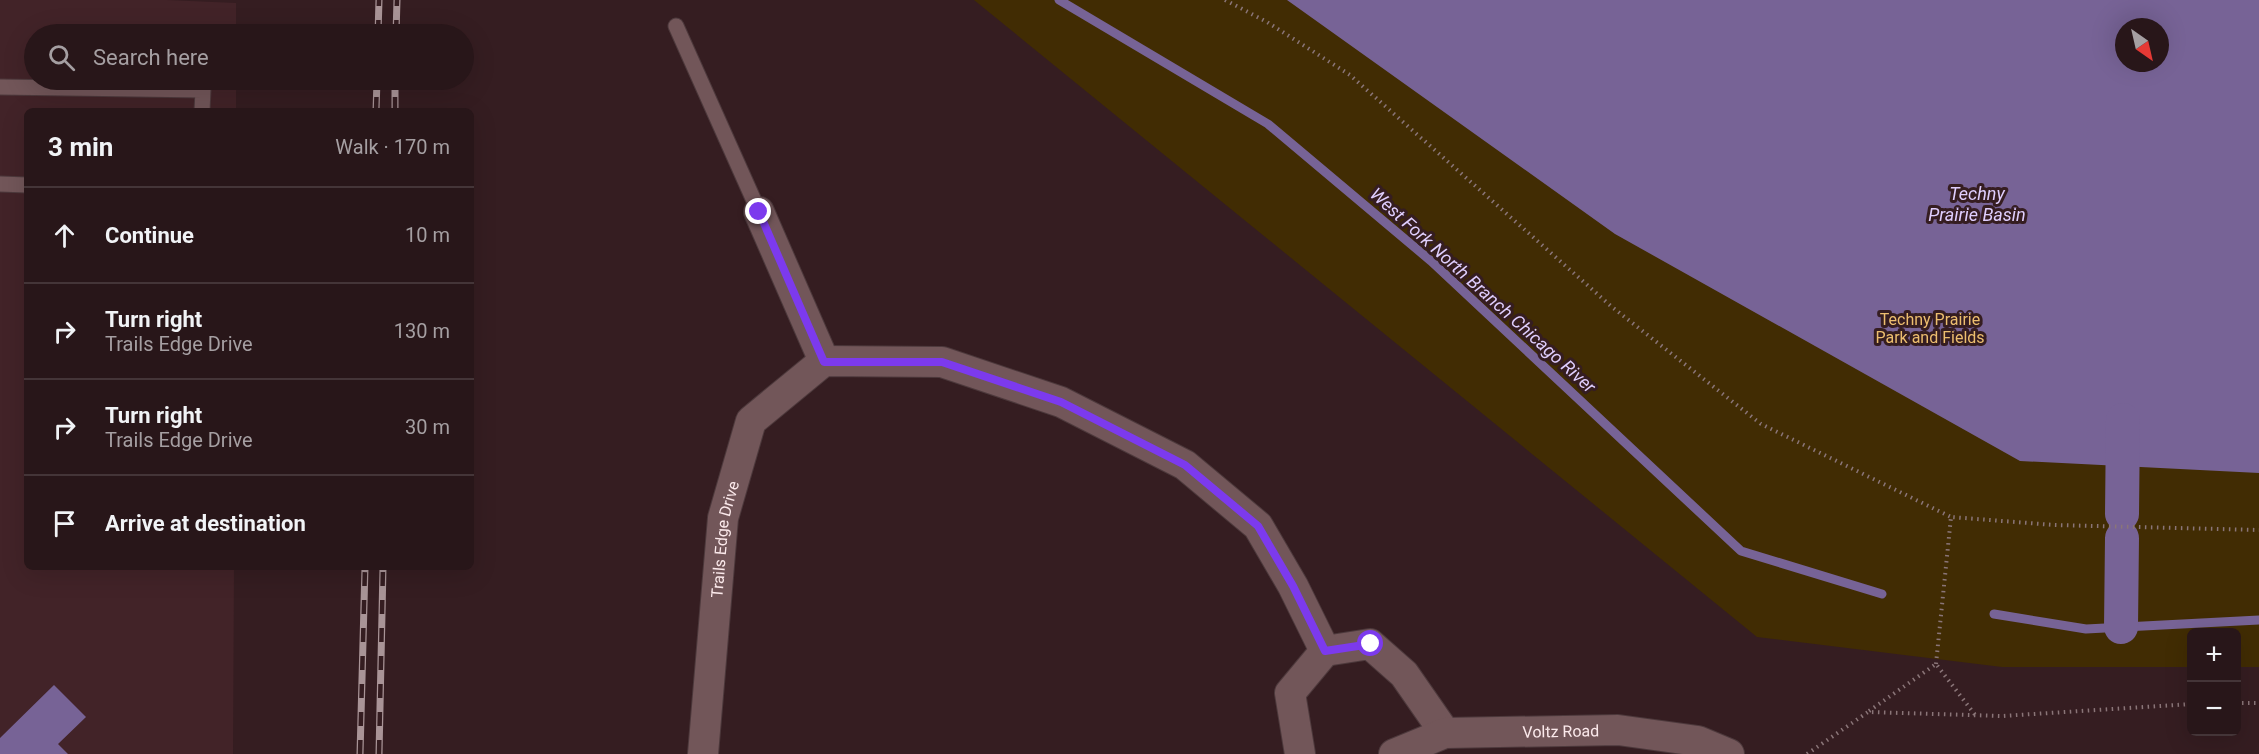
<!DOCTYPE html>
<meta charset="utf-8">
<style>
:root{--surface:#281619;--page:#301f22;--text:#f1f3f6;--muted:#a59fa2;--line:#443538}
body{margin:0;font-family:Roboto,sans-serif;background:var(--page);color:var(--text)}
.controls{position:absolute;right:18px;bottom:18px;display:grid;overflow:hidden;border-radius:9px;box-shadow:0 6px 24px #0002}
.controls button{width:54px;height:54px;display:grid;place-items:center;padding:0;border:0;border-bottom:2px solid var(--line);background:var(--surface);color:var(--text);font:30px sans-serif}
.compass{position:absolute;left:2115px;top:18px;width:54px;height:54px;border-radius:50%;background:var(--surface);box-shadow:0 6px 24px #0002;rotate:146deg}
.stop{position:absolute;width:18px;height:18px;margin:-14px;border:4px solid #7c3aed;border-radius:50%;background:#fff}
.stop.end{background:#7c3aed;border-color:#fff;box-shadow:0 2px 6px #0008}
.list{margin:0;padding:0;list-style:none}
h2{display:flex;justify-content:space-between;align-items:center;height:78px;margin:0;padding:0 24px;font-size:26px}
h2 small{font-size:20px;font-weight:400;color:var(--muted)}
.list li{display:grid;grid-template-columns:39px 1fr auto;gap:18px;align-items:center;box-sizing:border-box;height:96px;padding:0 24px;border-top:2px solid var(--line)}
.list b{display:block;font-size:22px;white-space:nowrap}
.list p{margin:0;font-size:20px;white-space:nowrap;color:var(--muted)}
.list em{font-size:20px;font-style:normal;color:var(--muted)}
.icon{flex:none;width:33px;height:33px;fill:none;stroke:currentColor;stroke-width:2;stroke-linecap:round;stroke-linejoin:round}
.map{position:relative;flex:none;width:2259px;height:754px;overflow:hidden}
.search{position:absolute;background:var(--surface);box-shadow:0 6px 24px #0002;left:24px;top:24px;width:450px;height:66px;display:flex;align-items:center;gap:15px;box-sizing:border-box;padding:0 21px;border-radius:33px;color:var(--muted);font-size:22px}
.panel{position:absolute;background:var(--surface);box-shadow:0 6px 24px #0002;left:24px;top:108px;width:450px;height:462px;border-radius:9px}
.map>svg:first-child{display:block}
.built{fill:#422328}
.green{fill:#412c03;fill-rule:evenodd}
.water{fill:#776396;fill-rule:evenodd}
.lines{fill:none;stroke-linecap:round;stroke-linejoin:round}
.stream{stroke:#776396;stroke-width:9}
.canal{stroke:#776396;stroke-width:34}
.lane-casing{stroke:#4d393c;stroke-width:17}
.street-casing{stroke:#4d393c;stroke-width:32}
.path{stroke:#8a7578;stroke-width:4;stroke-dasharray:1.5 4.5;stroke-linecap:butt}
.lane{stroke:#725659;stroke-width:15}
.street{stroke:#725659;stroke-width:30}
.rail-casing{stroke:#a99497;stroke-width:7}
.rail{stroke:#351d21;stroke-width:4.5;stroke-dasharray:14;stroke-linecap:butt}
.route{stroke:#7c3aed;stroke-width:8}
.labels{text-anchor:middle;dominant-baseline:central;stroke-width:6;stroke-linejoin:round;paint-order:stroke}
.park-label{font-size:16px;fill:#edbe6f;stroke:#351d21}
.street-label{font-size:16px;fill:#fbe9eb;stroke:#351d21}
.water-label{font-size:18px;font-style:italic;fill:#dfcefd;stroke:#351d21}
</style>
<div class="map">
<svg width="2259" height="754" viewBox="0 0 2259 754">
<rect width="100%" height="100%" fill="#351d21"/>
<polygon class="built" points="0,0 167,0 236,3 236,34 34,34 34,80 236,80 236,111 27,111 27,567 234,567 233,754 0,754"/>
<path class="green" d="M974 0H2259V667H2237L2236 632H2192L2191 667H2002L1757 637ZM2124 27H2160V63H2124Z"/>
<g class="water">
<path d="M1287 0H2259V473L2020 461 1615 234ZM2124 27H2160V63H2124Z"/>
<polygon points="54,685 86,717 58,744 68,754 0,754 0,738"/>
</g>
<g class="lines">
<g class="stream">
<polyline points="1059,0 1268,124 1431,261 1741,551 1882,594"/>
<polyline points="1994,614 2086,629 2259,620"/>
</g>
<g class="canal">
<polyline points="2122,514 2123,420"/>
<polyline points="2121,627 2122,538"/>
</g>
<defs>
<g id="lane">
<polyline points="676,26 759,212"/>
<polyline points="0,87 203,90 202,111"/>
<polyline points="0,184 27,185"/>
</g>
<g id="street">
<polyline points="759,212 824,361"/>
<polyline points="1325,651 1370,644 1404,674 1445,733"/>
<path id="s1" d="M703 754 723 518 751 421 824 361 942 362 1061 402 1185 465 1258 526 1293 586 1325 651 1290 693 1300 754"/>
<path id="s2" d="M1394 754 1445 733 1618 730 1698 741 1729 754"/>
</g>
</defs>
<use href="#lane" class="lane-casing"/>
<use href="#street" class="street-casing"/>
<g class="path">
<polyline points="1225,0 1267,22 1350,75 1612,307 1761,424 1951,517"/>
<polyline points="1936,664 1951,517 2054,525 2259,530"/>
<polyline points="2236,703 2259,703"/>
<polyline points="1869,711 1936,664 1976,716"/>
<polyline points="1807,754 1868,712 2002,716 2192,704"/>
</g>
<use href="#lane" class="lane"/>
<use href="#street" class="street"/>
<defs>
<g id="rail">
<polyline points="378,34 379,0"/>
<polyline points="396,34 397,0"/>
<polyline points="376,111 377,80"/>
<polyline points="395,111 395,80"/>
<polyline points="360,754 365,567"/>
<polyline points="379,754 383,567"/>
</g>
</defs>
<use href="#rail" class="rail-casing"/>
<use href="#rail" class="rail"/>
</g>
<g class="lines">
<polyline class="route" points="759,212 824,362 942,362 1061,402 1185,465 1258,526 1293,586 1325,651 1371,644"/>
</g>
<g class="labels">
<g class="park-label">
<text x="1930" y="319">Techny Prairie<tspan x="1930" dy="18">Park and Fields</tspan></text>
</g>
<g class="street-label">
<text stroke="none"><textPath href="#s1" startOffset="216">Trails Edge Drive</textPath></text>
<text stroke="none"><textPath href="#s2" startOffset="171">Voltz Road</textPath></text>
</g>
<g class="water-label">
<text x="1977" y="193">Techny<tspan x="1977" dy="21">Prairie Basin</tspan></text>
<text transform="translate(1483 290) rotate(42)">West Fork North Branch Chicago River</text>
</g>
</g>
</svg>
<div class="controls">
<button>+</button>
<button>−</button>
</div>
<svg class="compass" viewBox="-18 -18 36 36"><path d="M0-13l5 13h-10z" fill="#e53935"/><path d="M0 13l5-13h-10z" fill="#a59fa2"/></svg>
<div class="stop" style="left:1371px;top:644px"></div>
<div class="stop end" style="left:759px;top:212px"></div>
<div class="search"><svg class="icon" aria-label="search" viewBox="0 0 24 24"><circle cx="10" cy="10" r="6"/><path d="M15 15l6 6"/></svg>Search here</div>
<section class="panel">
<h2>3 min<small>Walk · 170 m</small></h2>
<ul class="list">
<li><svg class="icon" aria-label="ahead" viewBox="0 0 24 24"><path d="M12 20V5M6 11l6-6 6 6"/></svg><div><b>Continue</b></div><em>10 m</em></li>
<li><svg class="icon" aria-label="right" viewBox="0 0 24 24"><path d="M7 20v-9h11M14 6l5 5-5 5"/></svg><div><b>Turn right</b><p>Trails Edge Drive</p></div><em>130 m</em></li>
<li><svg class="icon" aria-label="right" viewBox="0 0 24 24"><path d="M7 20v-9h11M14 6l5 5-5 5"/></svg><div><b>Turn right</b><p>Trails Edge Drive</p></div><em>30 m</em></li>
<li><svg class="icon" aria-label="arrive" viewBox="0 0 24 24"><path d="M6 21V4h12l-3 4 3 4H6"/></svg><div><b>Arrive at destination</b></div></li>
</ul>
</section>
</div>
